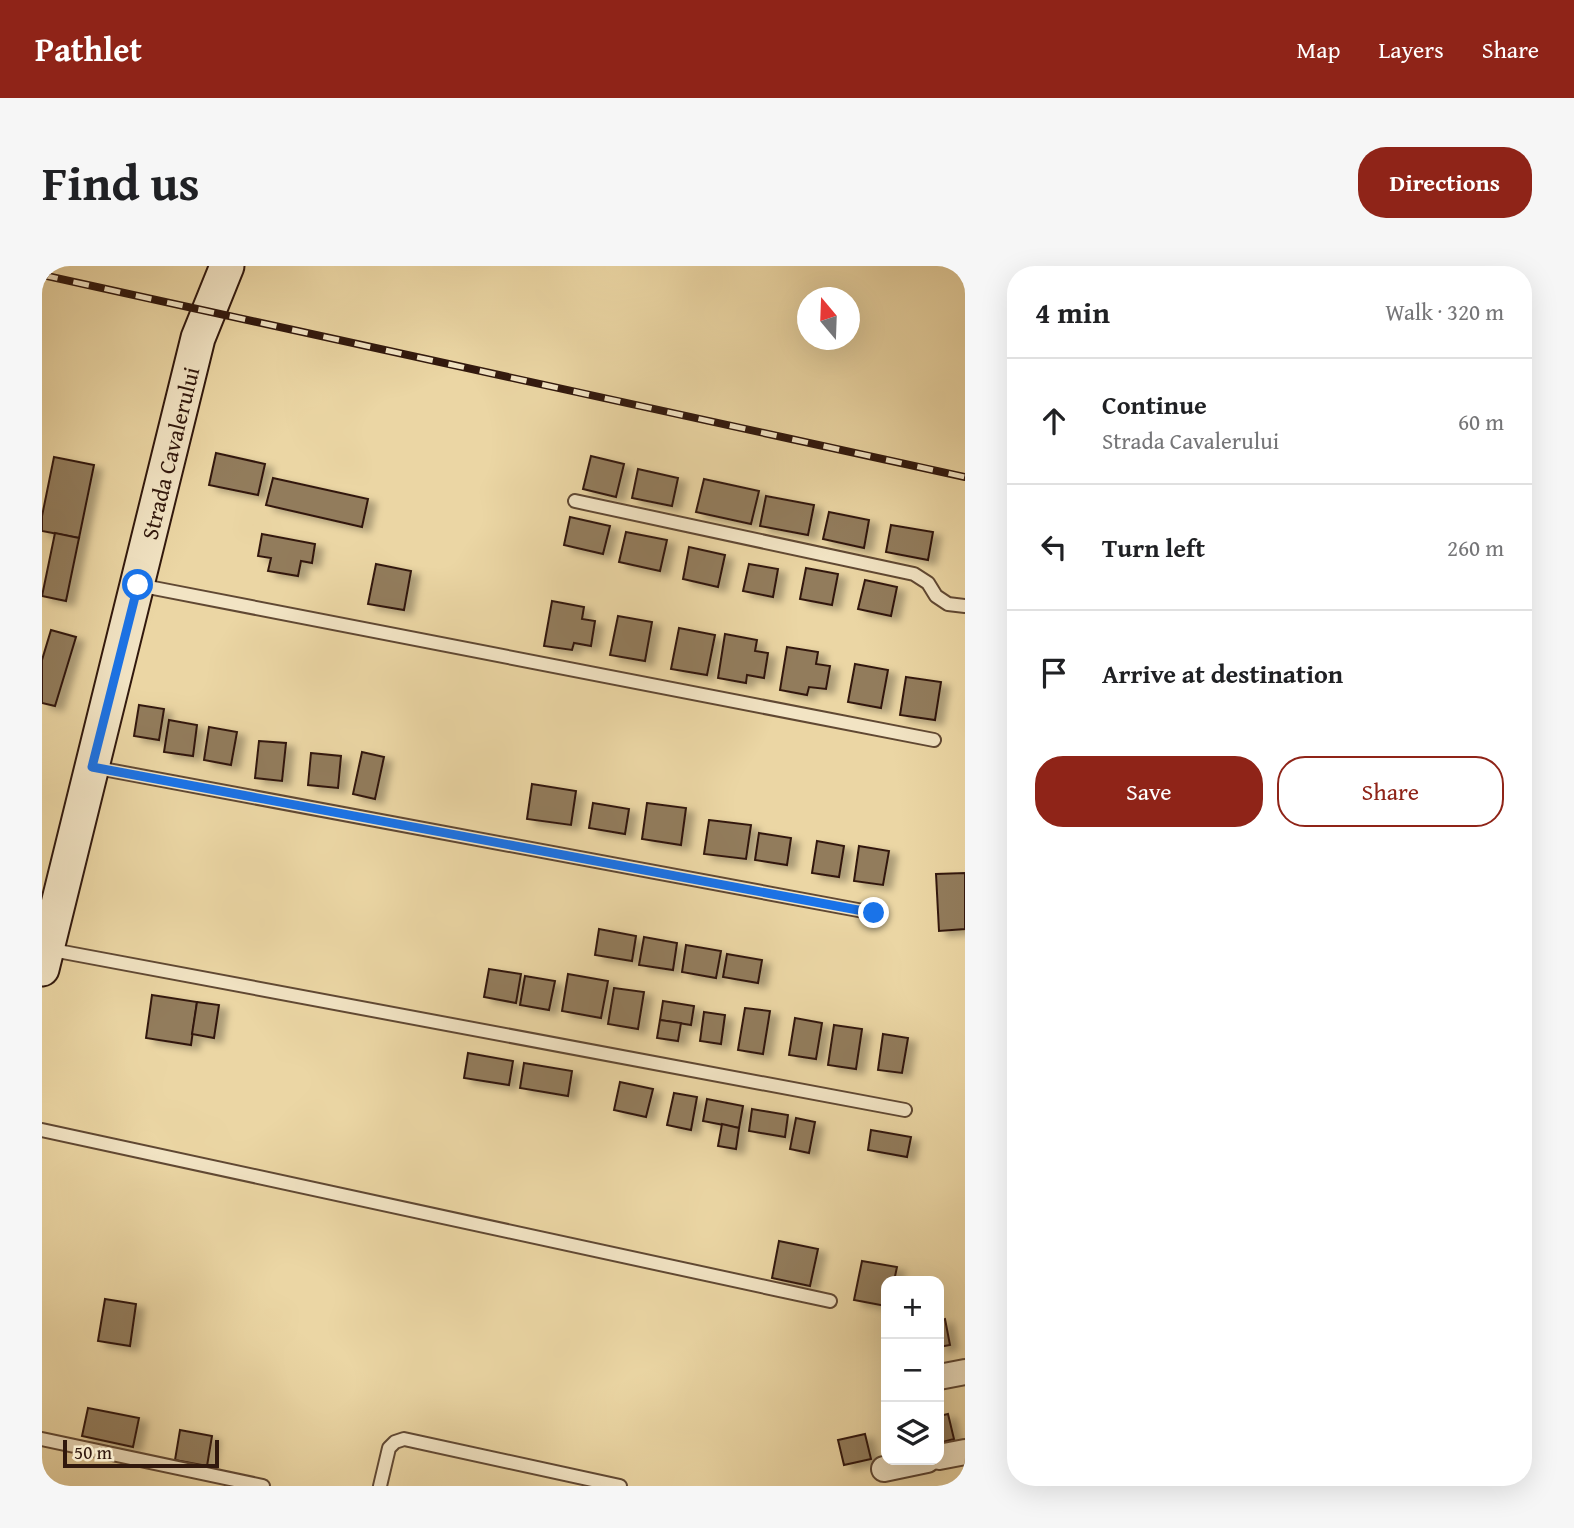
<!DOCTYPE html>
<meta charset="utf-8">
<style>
:root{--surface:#fff;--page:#f6f6f6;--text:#202124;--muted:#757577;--line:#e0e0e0;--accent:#8f2418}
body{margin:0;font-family:"Gentium Book Plus",serif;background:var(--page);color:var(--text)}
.controls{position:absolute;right:21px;bottom:21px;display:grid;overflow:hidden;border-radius:14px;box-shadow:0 7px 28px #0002}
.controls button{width:63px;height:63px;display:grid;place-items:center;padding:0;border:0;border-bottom:2px solid var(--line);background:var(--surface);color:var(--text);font:35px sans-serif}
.compass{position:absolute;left:755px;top:21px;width:63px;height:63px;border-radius:50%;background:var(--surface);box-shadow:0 7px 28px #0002;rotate:341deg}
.scale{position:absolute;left:21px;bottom:18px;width:156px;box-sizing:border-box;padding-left:7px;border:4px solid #31180d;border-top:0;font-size:19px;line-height:24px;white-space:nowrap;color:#31180d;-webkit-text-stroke:5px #f2e4c4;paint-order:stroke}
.stop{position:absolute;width:21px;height:21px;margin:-16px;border:5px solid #1a73e8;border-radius:50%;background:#fff}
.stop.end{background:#1a73e8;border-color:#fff;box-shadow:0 2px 7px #0008}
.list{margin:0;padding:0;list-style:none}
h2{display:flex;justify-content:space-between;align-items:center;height:91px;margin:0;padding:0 28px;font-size:30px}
h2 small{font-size:23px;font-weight:400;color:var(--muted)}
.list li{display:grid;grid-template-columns:46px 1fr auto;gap:21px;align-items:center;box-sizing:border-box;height:126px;padding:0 28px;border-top:2px solid var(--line)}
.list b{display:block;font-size:26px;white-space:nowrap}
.list p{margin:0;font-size:23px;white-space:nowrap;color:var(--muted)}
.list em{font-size:23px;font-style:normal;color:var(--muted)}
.actions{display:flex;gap:14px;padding:21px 28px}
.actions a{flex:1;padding:16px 0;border:2px solid var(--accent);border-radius:28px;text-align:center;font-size:24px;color:var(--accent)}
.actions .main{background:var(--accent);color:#fff}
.icon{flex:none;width:38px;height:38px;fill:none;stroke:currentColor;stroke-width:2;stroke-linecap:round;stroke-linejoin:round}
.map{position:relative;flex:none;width:923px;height:1220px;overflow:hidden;border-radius:28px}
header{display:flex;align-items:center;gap:42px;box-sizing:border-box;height:98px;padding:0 35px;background:var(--accent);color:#fff}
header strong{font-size:33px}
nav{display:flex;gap:38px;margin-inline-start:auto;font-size:24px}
.intro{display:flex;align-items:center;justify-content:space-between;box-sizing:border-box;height:168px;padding:0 42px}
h1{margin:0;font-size:49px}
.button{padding:18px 32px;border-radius:28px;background:var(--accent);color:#fff;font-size:24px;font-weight:700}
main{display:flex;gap:42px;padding:0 42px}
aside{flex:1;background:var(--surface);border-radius:28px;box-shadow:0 7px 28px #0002}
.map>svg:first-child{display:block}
.building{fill:#927b5c;stroke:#31180d;stroke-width:2;filter:url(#shadow)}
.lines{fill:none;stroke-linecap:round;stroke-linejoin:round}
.lane-casing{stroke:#604833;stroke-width:16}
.street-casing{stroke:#604833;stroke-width:28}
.secondary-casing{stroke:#31180d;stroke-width:37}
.lane{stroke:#f2e4c4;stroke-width:12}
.street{stroke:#f2e4c4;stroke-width:24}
.secondary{stroke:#f2e4c4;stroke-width:33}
.rail-casing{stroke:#31180d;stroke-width:8}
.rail{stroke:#f2e4c4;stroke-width:5;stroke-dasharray:16;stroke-linecap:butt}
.route{stroke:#1a73e8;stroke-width:9}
.labels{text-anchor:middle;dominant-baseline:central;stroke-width:6;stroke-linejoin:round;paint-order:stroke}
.street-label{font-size:23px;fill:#31180d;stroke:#f2e4c4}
</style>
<header>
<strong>Pathlet</strong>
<nav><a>Map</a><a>Layers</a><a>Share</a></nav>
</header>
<div class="intro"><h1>Find us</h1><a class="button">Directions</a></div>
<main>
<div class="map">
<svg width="923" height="1220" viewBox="0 0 923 1220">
<defs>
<filter id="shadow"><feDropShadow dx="8" dy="4.5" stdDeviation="3.5" flood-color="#0004"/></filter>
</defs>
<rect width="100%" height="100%" fill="#ebd6a4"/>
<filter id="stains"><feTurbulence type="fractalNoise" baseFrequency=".00286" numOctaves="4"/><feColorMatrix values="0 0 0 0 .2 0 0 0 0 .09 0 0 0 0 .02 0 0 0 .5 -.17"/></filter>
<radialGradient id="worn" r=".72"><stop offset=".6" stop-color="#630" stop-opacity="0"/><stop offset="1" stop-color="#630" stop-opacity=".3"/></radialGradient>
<g class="building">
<polygon points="174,187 223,198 216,229 167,219"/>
<polygon points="549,190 582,198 574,231 541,223"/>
<polygon points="12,191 52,199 37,272 0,265 0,250"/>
<polygon points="596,203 636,212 630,240 590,232"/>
<polygon points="231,212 326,233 320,261 224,239"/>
<polygon points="662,213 717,225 709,258 654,246"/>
<polygon points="724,230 772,239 766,269 718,260"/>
<polygon points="787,246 827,254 822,282 781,273"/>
<polygon points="528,251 568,260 561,288 522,279"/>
<polygon points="849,259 891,266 886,294 844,286"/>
<polygon points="584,266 625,274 618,305 577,296"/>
<polygon points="13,267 37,272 24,335 0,330"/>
<polygon points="220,268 273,278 270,297 259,295 256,310 226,305 229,292 216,290"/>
<polygon points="647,281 683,289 676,321 641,313"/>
<polygon points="334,298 369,305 362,344 326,338"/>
<polygon points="707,298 736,303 731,331 701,325"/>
<polygon points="764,302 796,308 790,339 758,333"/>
<polygon points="823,314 855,321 849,350 816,343"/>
<polygon points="510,335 542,341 540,353 553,355 549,380 532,377 530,384 502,380"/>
<polygon points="576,350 610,356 603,395 568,389"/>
<polygon points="637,362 673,369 665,409 629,403"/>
<polygon points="9,364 34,371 13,440 0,437 0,394"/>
<polygon points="683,368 715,374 713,385 726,387 722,412 705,409 704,417 676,412"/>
<polygon points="745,381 776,386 774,398 788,400 784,423 767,421 765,429 738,424"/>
<polygon points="813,398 846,404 839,442 806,436"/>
<polygon points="864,411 899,416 893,454 858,449"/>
<polygon points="97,439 122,443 117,474 92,470"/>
<polygon points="127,454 155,459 151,490 122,486"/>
<polygon points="167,461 195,466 189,499 162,494"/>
<polygon points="217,475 244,477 240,515 213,512"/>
<polygon points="320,486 342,491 333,533 311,528"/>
<polygon points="269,487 299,490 296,522 266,519"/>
<polygon points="490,518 534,525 529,559 485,553"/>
<polygon points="551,537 587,543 583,568 547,562"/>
<polygon points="605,537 644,542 639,579 600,573"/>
<polygon points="667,554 709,559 704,593 662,588"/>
<polygon points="717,567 749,572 745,599 713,594"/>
<polygon points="775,575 802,580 797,611 770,607"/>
<polygon points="817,580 847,585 841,619 812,615"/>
<polygon points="923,607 923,663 897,665 894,608"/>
<polygon points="557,663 594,670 590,695 553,689"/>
<polygon points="602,671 635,677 631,704 597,699"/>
<polygon points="644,679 679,685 674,712 640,706"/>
<polygon points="685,688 720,694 716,717 681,711"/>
<polygon points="447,703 479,708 474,737 442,731"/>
<polygon points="526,708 566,715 559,752 520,745"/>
<polygon points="483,710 513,715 507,744 478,739"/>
<polygon points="572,722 602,726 596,763 566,758"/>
<polygon points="110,729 155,736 149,779 104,772"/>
<polygon points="621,735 652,740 649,759 618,754"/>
<polygon points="155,736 177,739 172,772 150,768"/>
<polygon points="703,742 728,745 721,788 696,784"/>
<polygon points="662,746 683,749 679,778 658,775"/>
<polygon points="753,752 780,757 774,793 747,789"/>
<polygon points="618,754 639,757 636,775 615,772"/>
<polygon points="792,759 820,763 814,803 786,799"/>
<polygon points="841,768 866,772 860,807 836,804"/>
<polygon points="426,787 471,795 467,819 422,812"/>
<polygon points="482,797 530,805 526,830 478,822"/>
<polygon points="578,816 611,823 604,851 572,844"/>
<polygon points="632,827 655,831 649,864 625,859"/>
<polygon points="665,833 701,840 697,862 661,855"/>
<polygon points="710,843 746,849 743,871 707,865"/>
<polygon points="754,852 773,856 767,887 748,883"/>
<polygon points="680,858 697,862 694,883 676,880"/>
<polygon points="829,864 869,871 865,891 826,884"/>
<polygon points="737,975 776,983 768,1020 730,1012"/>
<polygon points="820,995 855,1001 852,1015 844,1015 844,1040 812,1034"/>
<polygon points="63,1033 94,1038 88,1080 56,1075"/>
<polygon points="903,1053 908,1079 897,1081 897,1055"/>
<polygon points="46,1142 97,1152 91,1181 40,1170"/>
<polygon points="906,1148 912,1173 897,1177 897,1150"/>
<polygon points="138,1164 170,1170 165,1200 133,1194"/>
<polygon points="823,1168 829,1193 802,1199 796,1174"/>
</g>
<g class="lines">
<defs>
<g id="lane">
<polyline points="533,235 872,308 886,317 894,330 906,338 923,340"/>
<polyline points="96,319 892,474"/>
<polyline points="50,501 832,647"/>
<polyline points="5,683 863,844"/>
<polyline points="0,864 788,1035"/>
<polyline points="0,1173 221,1220"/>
<polyline points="338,1220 347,1182 353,1176 362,1173 578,1220"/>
</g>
<g id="street">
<polyline points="897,1111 923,1106"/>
<polyline points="897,1191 923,1186"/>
<polyline points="842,1203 885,1194"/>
</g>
<polyline id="secondary" points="0,703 156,72 185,0"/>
</defs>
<use href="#lane" class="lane-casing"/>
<use href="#street" class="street-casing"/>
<use href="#secondary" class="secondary-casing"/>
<use href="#lane" class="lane"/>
<use href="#street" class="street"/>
<use href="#secondary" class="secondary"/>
<defs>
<polyline id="rail" points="0,9 923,211"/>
</defs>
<use href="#rail" class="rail-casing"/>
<use href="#rail" class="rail"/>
</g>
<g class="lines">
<polyline class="route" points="96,319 50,501 832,647"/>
</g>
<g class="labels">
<g class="street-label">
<text transform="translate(128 187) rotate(-76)">Strada Cavalerului</text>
</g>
</g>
<rect width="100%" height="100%" filter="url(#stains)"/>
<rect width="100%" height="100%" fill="url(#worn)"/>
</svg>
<div class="controls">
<button>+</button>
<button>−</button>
<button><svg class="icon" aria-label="layers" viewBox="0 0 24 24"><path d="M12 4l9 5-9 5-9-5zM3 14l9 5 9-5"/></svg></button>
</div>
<svg class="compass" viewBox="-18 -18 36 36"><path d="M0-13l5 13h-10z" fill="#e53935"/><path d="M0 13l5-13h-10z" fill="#757577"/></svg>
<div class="scale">50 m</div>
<div class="stop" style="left:96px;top:319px"></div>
<div class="stop end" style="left:832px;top:647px"></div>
</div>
<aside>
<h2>4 min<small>Walk · 320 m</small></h2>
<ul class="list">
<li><svg class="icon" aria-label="ahead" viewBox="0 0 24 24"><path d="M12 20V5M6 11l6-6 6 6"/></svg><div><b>Continue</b><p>Strada Cavalerului</p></div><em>60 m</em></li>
<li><svg class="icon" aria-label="left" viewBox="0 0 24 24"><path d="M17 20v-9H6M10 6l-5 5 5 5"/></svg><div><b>Turn left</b></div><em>260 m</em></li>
<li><svg class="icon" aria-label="arrive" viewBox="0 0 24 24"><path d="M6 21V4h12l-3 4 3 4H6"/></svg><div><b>Arrive at destination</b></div></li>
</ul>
<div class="actions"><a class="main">Save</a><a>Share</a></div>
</aside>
</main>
